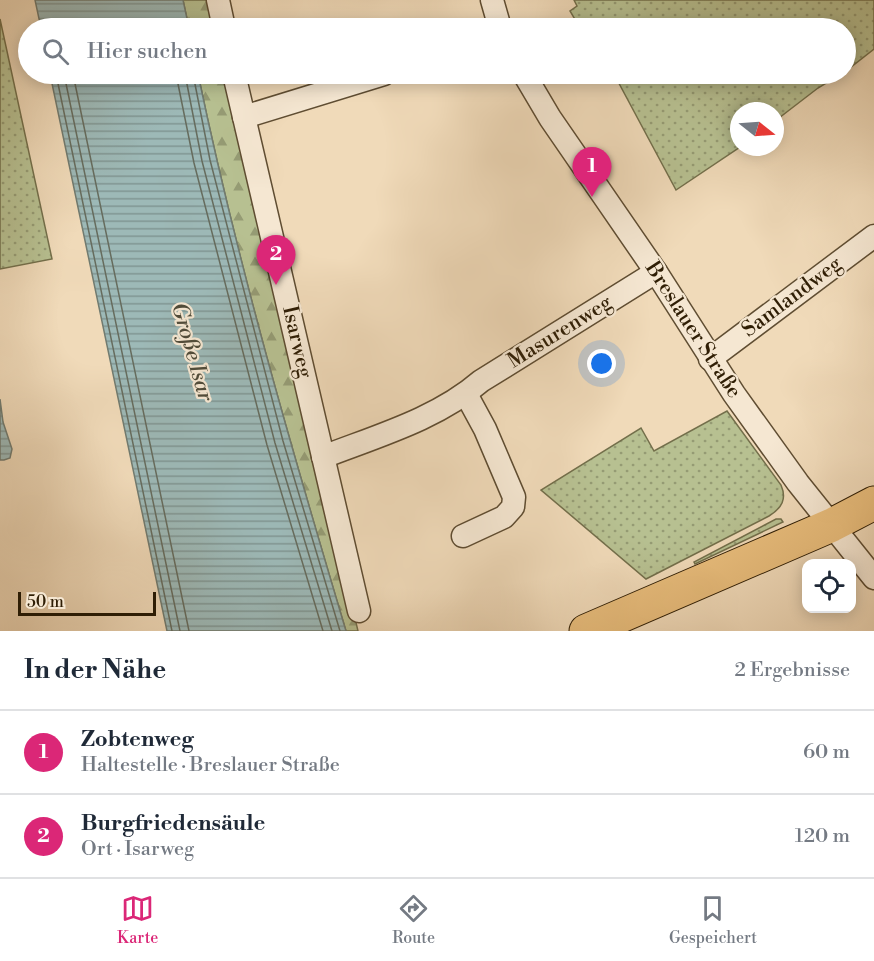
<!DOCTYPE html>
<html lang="de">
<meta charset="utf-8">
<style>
:root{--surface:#fff;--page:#f6f6f7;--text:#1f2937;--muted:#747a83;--line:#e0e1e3;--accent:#db2777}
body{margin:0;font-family:"Libre Bodoni",serif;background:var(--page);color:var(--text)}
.controls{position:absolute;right:18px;bottom:18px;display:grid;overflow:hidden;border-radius:12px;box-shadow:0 3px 15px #0003}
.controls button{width:54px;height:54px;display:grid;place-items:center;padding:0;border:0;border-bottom:2px solid var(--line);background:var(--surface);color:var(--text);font:30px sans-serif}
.compass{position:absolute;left:730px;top:102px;width:54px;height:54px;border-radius:50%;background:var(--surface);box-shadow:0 3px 15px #0003;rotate:107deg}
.scale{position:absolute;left:18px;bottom:15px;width:138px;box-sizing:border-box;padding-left:6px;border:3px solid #2f1e05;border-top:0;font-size:16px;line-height:21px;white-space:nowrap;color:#2f1e05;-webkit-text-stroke:4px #f5e7d2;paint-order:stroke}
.you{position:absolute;left:602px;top:364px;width:21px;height:21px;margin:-15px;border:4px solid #fff;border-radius:50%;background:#1a73e8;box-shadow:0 0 0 9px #1a73e833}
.badge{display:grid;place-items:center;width:39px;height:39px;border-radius:50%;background:var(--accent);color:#fff;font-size:20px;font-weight:700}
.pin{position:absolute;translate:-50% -50px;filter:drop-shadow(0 2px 3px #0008)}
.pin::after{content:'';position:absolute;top:32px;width:21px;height:18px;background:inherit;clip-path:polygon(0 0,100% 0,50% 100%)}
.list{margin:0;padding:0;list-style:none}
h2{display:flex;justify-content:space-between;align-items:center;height:78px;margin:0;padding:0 24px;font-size:26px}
h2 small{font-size:20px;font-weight:400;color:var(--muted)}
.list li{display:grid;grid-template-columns:39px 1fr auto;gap:18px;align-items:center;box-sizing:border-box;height:84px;padding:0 24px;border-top:2px solid var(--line)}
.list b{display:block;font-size:22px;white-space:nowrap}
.list p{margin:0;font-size:20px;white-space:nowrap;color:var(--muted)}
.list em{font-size:20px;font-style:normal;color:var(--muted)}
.icon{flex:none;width:33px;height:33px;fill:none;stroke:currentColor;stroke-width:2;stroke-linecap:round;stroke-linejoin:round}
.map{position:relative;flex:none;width:874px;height:631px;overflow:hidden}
.search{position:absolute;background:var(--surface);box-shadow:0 3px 15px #0003;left:18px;right:18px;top:18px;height:66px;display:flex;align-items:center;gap:15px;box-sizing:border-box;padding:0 21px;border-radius:33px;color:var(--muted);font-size:22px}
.sheet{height:246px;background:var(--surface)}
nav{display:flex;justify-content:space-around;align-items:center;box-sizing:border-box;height:84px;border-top:2px solid var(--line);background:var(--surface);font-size:16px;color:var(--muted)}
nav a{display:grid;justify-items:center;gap:3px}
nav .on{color:var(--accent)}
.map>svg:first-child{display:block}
.grass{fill:url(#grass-dots);stroke:#736f4b;stroke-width:1.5}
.forest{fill:url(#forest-firs);stroke:#736f4b;stroke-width:1.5}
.water{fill:url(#water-rules);stroke:#717b70;stroke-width:1.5}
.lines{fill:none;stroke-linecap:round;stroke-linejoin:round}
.shore{stroke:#666c5e;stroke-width:1.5}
.street-casing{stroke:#5f4d32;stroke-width:25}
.primary-casing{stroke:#2f1e05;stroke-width:35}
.street{stroke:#f5e7d2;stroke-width:22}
.primary{stroke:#e8bd7c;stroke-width:33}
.labels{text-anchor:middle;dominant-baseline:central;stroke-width:4.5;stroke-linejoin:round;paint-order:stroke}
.street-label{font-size:21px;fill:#2f1e05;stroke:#f5e7d2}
.water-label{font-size:22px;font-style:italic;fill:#504c3a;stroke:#f5e7d2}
</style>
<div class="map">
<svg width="874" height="631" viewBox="0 0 874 631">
<defs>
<pattern id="grass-dots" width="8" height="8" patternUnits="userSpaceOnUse" patternTransform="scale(1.5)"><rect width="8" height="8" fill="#b7c091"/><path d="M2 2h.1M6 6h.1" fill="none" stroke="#959b74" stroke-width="1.8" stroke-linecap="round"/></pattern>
<pattern id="forest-firs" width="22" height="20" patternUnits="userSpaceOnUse" patternTransform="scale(1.5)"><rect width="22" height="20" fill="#b7c091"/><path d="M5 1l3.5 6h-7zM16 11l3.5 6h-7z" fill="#959b74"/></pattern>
<pattern id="water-rules" width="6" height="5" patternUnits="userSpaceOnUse" patternTransform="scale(1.5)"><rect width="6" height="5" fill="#9db9b7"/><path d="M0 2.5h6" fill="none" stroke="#809693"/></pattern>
</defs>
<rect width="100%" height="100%" fill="#f0dab9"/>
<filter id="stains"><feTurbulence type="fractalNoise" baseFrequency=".00333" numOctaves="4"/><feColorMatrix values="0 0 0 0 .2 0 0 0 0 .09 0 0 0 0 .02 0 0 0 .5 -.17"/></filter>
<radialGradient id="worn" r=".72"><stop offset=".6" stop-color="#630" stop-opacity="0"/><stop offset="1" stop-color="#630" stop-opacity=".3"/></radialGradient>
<g class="grass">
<polygon points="574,0 874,0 874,49 846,71 846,28 580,28 570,11 577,6"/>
<polygon points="0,19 52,259 0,269"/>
<polygon points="614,74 841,74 818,88 775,121 775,111 739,111 740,147 676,190"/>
<path d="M727 411 781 485C787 499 782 508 769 516L646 579 541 490 641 428 654 451Z"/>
<polygon points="776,519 781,519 783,522 695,564 694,562"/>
</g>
<g class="forest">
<polygon points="183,0 212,0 218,28 189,28"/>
<path d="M198 74H227L358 631H346C291 447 237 262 198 74Z"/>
</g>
<g class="water">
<polygon points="35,0 183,0 189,28 41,28"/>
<path d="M50 74H198C237 262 291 447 346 631H167Z"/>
<polygon points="0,399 3,422 12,449 10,458 4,460 0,460"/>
</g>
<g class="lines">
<g class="shore">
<polyline points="56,74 172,631"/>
<polyline points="64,74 180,631"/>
<polyline points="73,74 189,631"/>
<polyline points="176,74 194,163 267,445 323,631"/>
<polyline points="185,74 202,161 275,443 332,631"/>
<polyline points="193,74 210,160 283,441 340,631"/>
</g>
<defs>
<g id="street">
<polyline points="218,0 224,28"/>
<polyline points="492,0 500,28"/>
<polyline points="234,74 359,611"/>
<polyline points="524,74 550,118 656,272 734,394 798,483 874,578"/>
<polyline points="244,117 384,74"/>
<polyline points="710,359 874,236"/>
<path d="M323 457C377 436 437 419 481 381L656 272"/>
<polyline points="463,536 504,517 513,507 514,497 485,429 466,394"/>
</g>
<polyline id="primary" points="586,631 832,525 874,503"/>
</defs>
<use href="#street" class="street-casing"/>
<use href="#primary" class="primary-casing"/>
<use href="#street" class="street"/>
<use href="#primary" class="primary"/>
</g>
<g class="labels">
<g class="street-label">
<text transform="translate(792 297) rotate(-37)">Samlandweg</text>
<text transform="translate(693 330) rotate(57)">Breslauer Straße</text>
<text transform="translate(560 332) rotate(-32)">Masurenweg</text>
<text transform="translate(297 342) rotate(77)">Isarweg</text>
</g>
<g class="water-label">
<text transform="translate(192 352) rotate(74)">Große Isar</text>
</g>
</g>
<rect width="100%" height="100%" filter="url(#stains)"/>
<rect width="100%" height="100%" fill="url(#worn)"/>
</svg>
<div class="controls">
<button><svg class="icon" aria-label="locate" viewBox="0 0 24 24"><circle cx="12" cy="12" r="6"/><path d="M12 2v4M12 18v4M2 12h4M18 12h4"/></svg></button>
</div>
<svg class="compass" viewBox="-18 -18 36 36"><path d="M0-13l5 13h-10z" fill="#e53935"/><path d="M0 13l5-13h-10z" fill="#747a83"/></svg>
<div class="scale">50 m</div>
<div class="you"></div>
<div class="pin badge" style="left:592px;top:197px">1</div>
<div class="pin badge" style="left:276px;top:285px">2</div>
<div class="search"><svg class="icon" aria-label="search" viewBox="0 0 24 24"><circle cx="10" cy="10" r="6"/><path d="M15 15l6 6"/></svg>Hier suchen</div>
</div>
<section class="sheet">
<h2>In der Nähe<small>2 Ergebnisse</small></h2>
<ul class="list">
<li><span class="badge">1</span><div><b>Zobtenweg</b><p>Haltestelle · Breslauer Straße</p></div><em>60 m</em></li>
<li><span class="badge">2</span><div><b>Burgfriedensäule</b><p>Ort · Isarweg</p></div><em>120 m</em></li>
</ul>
</section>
<nav>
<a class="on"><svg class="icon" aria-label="map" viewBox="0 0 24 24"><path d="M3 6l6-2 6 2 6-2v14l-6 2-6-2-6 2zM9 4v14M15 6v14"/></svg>Karte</a>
<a><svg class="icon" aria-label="directions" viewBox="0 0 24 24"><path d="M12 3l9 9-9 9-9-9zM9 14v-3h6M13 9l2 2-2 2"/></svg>Route</a>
<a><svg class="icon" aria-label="saved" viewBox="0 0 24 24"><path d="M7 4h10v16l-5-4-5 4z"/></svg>Gespeichert</a>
</nav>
